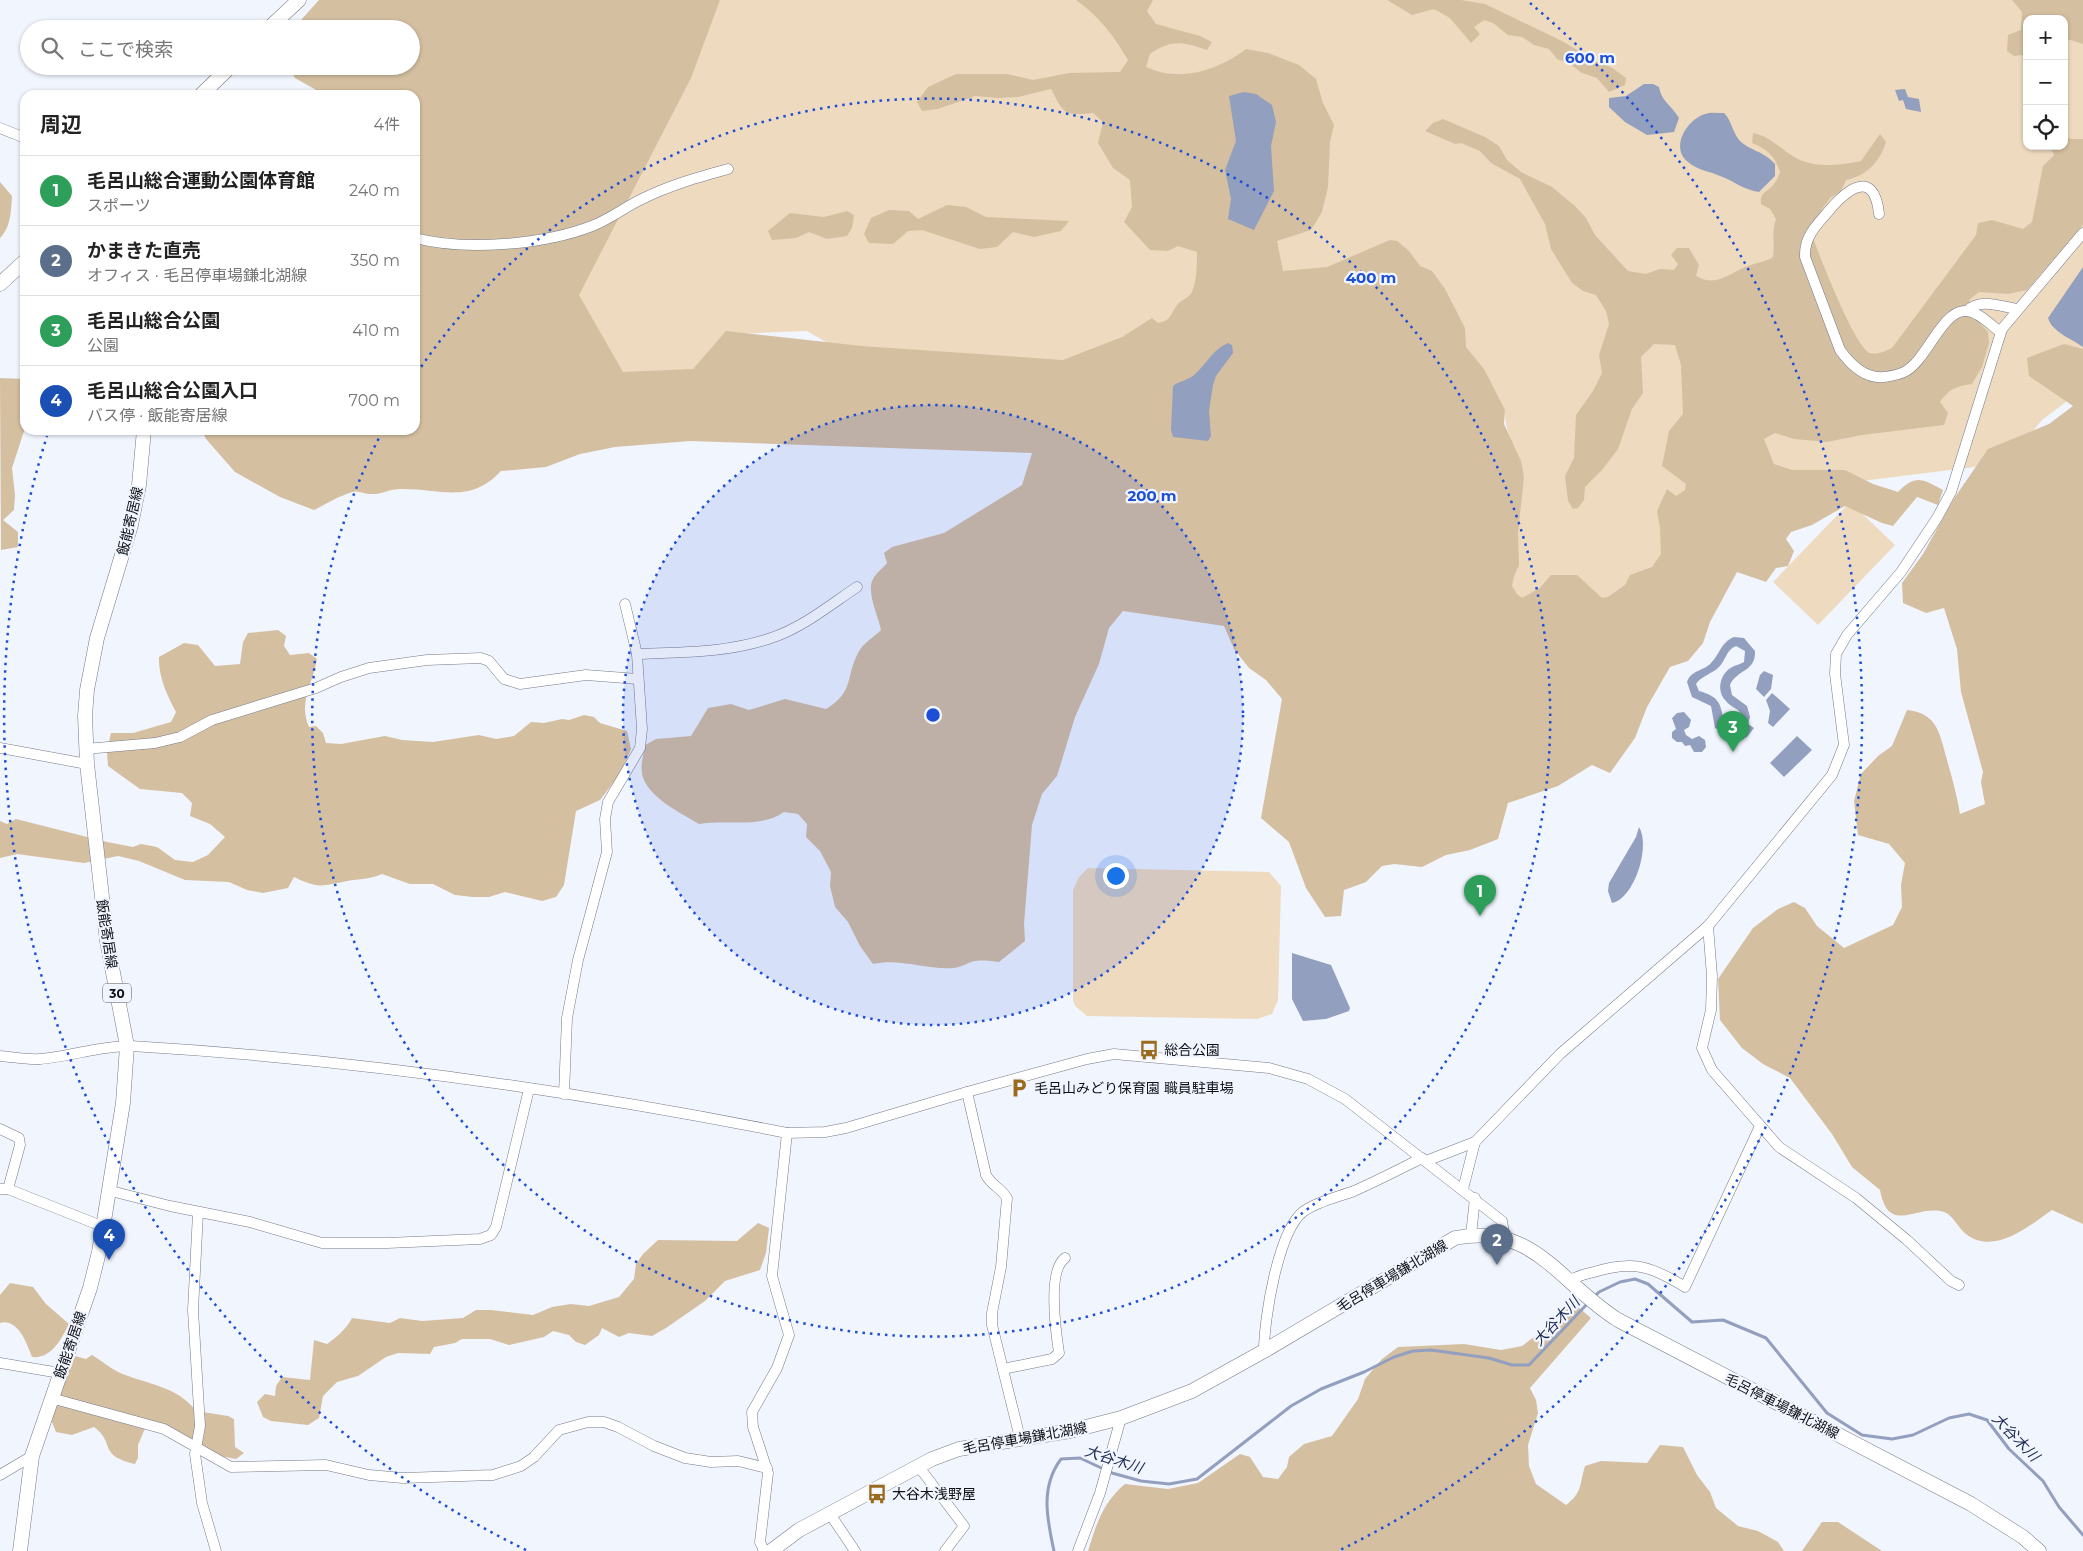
<!DOCTYPE html>
<html lang="ja">
<meta charset="utf-8">
<style>
:root{--surface:#fff;--page:#f2f2f2;--text:#222;--muted:#767676;--line:#e0e0e0;--accent:#9a6b1d}
body{margin:0;font-family:Montserrat,"Noto Sans JP",sans-serif;background:var(--page);color:var(--text)}
.controls{position:absolute;right:15px;top:15px;display:grid;overflow:hidden;border-radius:10px;box-shadow:0 1px 4px #0004}
.controls button{width:45px;height:45px;display:grid;place-items:center;padding:0;border:0;border-bottom:1px solid var(--line);background:var(--surface);color:var(--text);font:25px sans-serif}
.you{position:absolute;left:1115px;top:875px;width:18px;height:18px;margin:-12px;border:4px solid #fff;border-radius:50%;background:#1a73e8;box-shadow:0 0 0 8px #1a73e833}
.badge{display:grid;place-items:center;width:32px;height:32px;border-radius:50%;background:var(--accent);color:#fff;font-size:16px;font-weight:700}
.pin{position:absolute;translate:-50% -41px;filter:drop-shadow(0 1px 2px #0008)}
.pin::after{content:'';position:absolute;top:26px;width:18px;height:15px;background:inherit;clip-path:polygon(0 0,100% 0,50% 100%)}
.list{margin:0;padding:0;list-style:none}
h2{display:flex;justify-content:space-between;align-items:center;height:65px;margin:0;padding:0 20px;font-size:21px}
h2 small{font-size:16px;font-weight:400;color:var(--muted)}
.list li{display:grid;grid-template-columns:32px 1fr auto;gap:15px;align-items:center;box-sizing:border-box;height:70px;padding:0 20px;border-top:1px solid var(--line)}
.list b{display:block;font-size:19px;white-space:nowrap}
.list p{margin:0;font-size:16px;white-space:nowrap;color:var(--muted)}
.list em{font-size:16px;font-style:normal;color:var(--muted)}
.icon{flex:none;width:28px;height:28px;fill:none;stroke:currentColor;stroke-width:2;stroke-linecap:round;stroke-linejoin:round}
.map{position:relative;flex:none;width:2083px;height:1551px;overflow:hidden}
.search{position:absolute;background:var(--surface);box-shadow:0 1px 4px #0004;left:20px;top:20px;width:400px;height:55px;display:flex;align-items:center;gap:12px;box-sizing:border-box;padding:0 18px;border-radius:28px;color:var(--muted);font-size:19px}
.panel{position:absolute;background:var(--surface);box-shadow:0 1px 4px #0004;left:20px;top:90px;width:400px;height:345px;border-radius:15px}
.map>svg:first-child{display:block}
.green{fill:#eedabf;fill-rule:evenodd}
.forest{fill:#d5bfa1}
.water{fill:#939fbe;fill-rule:evenodd}
.lines{fill:none;stroke-linecap:round;stroke-linejoin:round}
.stream{stroke:#939fbe;stroke-width:3}
.minor-casing{stroke:#757a89;stroke-width:11}
.major-casing{stroke:#757a89;stroke-width:15}
.minor{stroke:#fff;stroke-width:10}
.major{stroke:#fff;stroke-width:14}
.ring{fill:none;stroke:#1d4ed8;stroke-width:2.5;stroke-dasharray:2.5 5}
.labels{text-anchor:middle;dominant-baseline:central;stroke-width:4.5;stroke-linejoin:round;paint-order:stroke}
.shield{fill:#f1f5fe;stroke:#53555c;stroke-width:1}
.shield-label{font-size:12px;font-weight:bold;fill:#0f1116}
.street-label{font-size:14px;fill:#0f1116;stroke:#f1f5fe}
.poi-label{font-size:14px;fill:#0f1116;stroke:#f1f5fe;text-anchor:start}
.water-label{font-size:15px;font-style:italic;fill:#1d2b54;stroke:#f1f5fe}
.centre{fill:#1d4ed8;stroke:#f1f5fe;stroke-width:2.5}
.ring-label{font-size:15px;text-anchor:middle;font-weight:bold;fill:#1d4ed8;stroke:#f1f5fe;stroke-width:4.5;stroke-linejoin:round;paint-order:stroke}
</style>
<div class="map">
<svg width="2083" height="1551" viewBox="0 0 2083 1551">
<rect width="100%" height="100%" fill="#f1f5fe"/>
<g class="green">
<path d="M720 0H2083V406L2070 399 2042 420 2006 463 1734 497 1599 697 1469 621 1524 477C1519 454 1504 434 1505 410L1187 351 890 379 807 331 734 334 730 397 612 405 566 287ZM2027 19H2064V146H2027Z"/>
<polygon points="1850,502 1895,545 1818,625 1773,582"/>
<polygon points="1088,868 1269,872 1281,886 1278,1000 1272,1014 1257,1019 1087,1016 1075,1006 1073,1000 1073,890 1079,877"/>
</g>
<g class="forest">
<path d="M319 0H720L691 78 579 295 623 372 693 369 726 331 862 346 1063 360 1122 337 1152 318 1158 323C1171 321 1170 315 1177 305 1181 300 1189 298 1192 292 1197 280 1197 264 1197 252L1178 246 1168 251 1150 250 1124 222 1132 207 1130 180 1113 168 1098 143 1103 122 1093 113C1064 116 1064 114 1051 89L1018 97 998 98 975 96 938 109 922 111 917 102 928 87 956 74H1007L1033 80 1069 73 1120 72 1128 60C1114 36 1100 17 1076 0H1153L1147 11 1156 24 1200 36 1212 42 1207 50C1182 42 1172 39 1150 54L1146 67C1181 83 1218 70 1246 49L1268 53 1299 65 1316 79 1323 103 1334 125 1330 142 1328 187 1322 212 1311 230 1277 241 1283 271 1327 267 1390 240 1397 241 1409 251 1420 266 1432 271 1445 289 1465 328 1466 347 1484 369 1505 410 1504 424 1521 461 1524 477 1518 533 1519 565 1514 576 1512 586 1517 594 1522 598 1540 588 1551 575H1577L1602 598 1608 597 1625 585 1630 575 1652 567 1661 554 1660 528 1657 511 1667 489 1676 496 1685 490 1686 484 1662 466 1669 431 1683 414 1681 365 1675 345 1654 344 1641 357 1643 393 1632 409 1618 449 1602 470 1585 487 1584 500 1578 508 1573 509 1568 501 1565 476 1574 458 1576 415 1593 391 1602 373 1599 355 1609 324 1606 311 1596 295 1583 291 1572 283 1551 249 1545 224 1520 179 1491 163 1480 151 1461 143 1455 144 1425 131 1433 123 1443 119 1485 137 1499 146 1507 160 1521 172 1552 187 1575 206 1586 218 1595 235 1628 271 1646 274 1660 269 1674 270 1678 264 1671 255 1677 248H1689L1699 265 1696 276C1718 289 1730 271 1751 265 1759 262 1765 262 1773 257 1775 243 1771 232 1776 219L1770 209 1761 204C1760 191 1768 192 1774 184 1777 180 1779 175 1780 172 1775 156 1767 149 1752 143L1753 133C1773 137 1782 152 1800 160 1818 168 1842 165 1861 161L1880 134 1886 142C1880 162 1866 176 1846 180L1841 191 1830 198 1809 227C1816 247 1854 347 1870 353 1878 355 1885 351 1892 348L1976 235 1978 223 1992 220 2023 229 2032 222 2043 166 2054 155 2050 146H2064V135L2071 139H2083V225L2027 290 2008 294 1979 292 1970 299 1969 304 1976 319 1988 332 1989 343 1982 367 1972 384C1957 386 1949 389 1940 402L1948 413 1944 425 1862 435 1827 442 1794 439 1775 433 1764 439 1774 464 1792 470H1845L1873 484 1898 492C1916 474 1922 479 1943 490L1938 505 1917 497 1893 526 1882 523 1845 506 1812 525 1791 532 1786 539 1794 551 1788 566 1776 568 1766 582 1737 572 1710 622 1703 643 1688 661 1670 667 1647 707 1635 738 1610 773 1592 765 1558 786 1508 803 1498 839 1470 850 1446 855 1422 867 1394 864 1382 866 1366 882 1344 890 1341 916 1325 917 1306 888 1289 842 1261 818 1282 699 1266 680 1249 668 1234 649 1224 626 1123 611 1109 628 1099 664 1075 717 1057 776 1042 794 1032 825 1024 924 1025 941 999 962C991 961 983 960 975 961 968 962 961 968 953 968 926 970 900 958 873 964L860 946 848 922 835 907 830 886 831 872 820 851 806 837 807 824 798 814 784 812C760 829 727 819 699 824 681 813 653 800 644 780 639 769 643 757 645 745L656 739 691 736 708 708 731 704 749 710 785 699 826 709C855 691 845 678 858 653 863 643 873 638 881 630 878 615 866 592 873 579 876 573 883 568 887 563L884 553 892 547 944 533 1022 485 1032 453 690 441 615 447 580 454 546 467 501 471C470 505 439 488 400 489 390 489 380 495 371 494 364 494 358 490 352 492 339 496 326 504 314 510L280 497 235 472 206 439 202 430H415V95H325L295 78 288 66H411V29H293Z"/>
<polygon points="1387,0 1461,0 1485,4 1562,41 1597,62 1611,67 1626,78 1625,85 1609,92 1597,78 1582,73 1570,64 1557,59 1549,49 1534,45 1522,37 1508,35 1493,23 1484,20 1474,27 1480,34 1471,43 1450,18 1434,9 1412,15"/>
<polygon points="2012,0 2083,0 2083,44 2067,39 2064,43 2064,19 2027,19 2027,68 2023,55 2014,56 2007,51 2008,35 2021,30 2022,12"/>
<path d="M0 182 12 196C11 211 11 227 0 238Z"/>
<polygon points="947,205 966,207 986,217 1069,221 1061,231 1034,237 1013,232 997,247 980,249 922,230 908,231 893,244 869,243 864,234 871,218 889,210 909,211 918,219"/>
<polygon points="847,211 854,215 852,228 847,236 827,239 809,232 796,238 772,240 768,231 790,213 824,217"/>
<path d="M2064 344 2083 349V1224L2052 1210C2029 1226 1994 1256 1966 1234 1958 1228 1954 1216 1944 1212 1917 1203 1889 1237 1880 1190L1852 1167 1832 1134 1790 1078 1763 1064 1742 1048 1720 1020 1718 979 1753 928 1778 909 1794 902 1805 908 1817 926 1844 948 1893 925 1902 907 1901 885 1905 863 1889 844 1858 835 1854 801 1861 774 1878 756 1892 746 1907 710C1938 713 1940 735 1947 760 1952 778 1957 795 1960 814L1985 804 1981 782 1983 772 1961 692 1957 649 1944 608 1926 613 1903 603 1902 583 1923 554 1953 500 1988 449 2049 424 2073 406 2029 376 2027 358Z"/>
<polygon points="0,378 25,379 25,428 12,468 15,495 14,510 3,520 18,532 18,547 1,550"/>
<path d="M278 630 286 636 284 646 290 655 309 653 317 659C313 683 298 702 309 727L316 726 323 733 326 743 341 744 385 736 402 740 433 742 479 735 496 739 514 736 531 722 544 723 562 719 569 720 584 715 594 717 600 723 627 731 631 749 620 774 600 800 576 811 564 885 556 897 542 901 505 892 489 897H473L455 895 433 884H410L382 874C370 879 360 879 347 881 321 886 319 889 294 877L288 888 263 893 247 890 229 882 185 880 139 861 118 856 84 863 17 854 0 858V821L7 824 16 819 107 842 133 847 141 844 157 847 175 860 193 862 208 855 225 837 210 824 190 816 192 803 182 793 140 789 108 766 107 752 111 733H133L171 722 176 712C167 696 158 675 159 657L184 643 198 645 215 666 240 664 243 642 248 633Z"/>
<path d="M758 1223 769 1228 766 1253 760 1270 725 1281 705 1301 666 1328 652 1336 629 1333 619 1337 602 1328 599 1335 585 1345 576 1342 569 1335 553 1331 544 1337 509 1345 490 1339H462L455 1343 434 1347 430 1354 398 1353 386 1357 358 1376 337 1382 323 1396 319 1418 308 1425 271 1421 263 1417 257 1402 265 1394 275 1396 276 1386 282 1377 310 1380 314 1340 327 1344C336 1338 347 1328 352 1318L390 1323 400 1318 422 1321 463 1318 476 1310H491L533 1315 552 1307 571 1304 589 1306 619 1297 634 1279 636 1264 643 1254 658 1240 737 1241Z"/>
<path d="M10 1283 33 1287 46 1304 69 1324C61 1340 51 1359 32 1357 27 1344 18 1318 0 1323V1295Z"/>
<path d="M1571 1301 1591 1318 1530 1388 1536 1400 1538 1413 1528 1445 1529 1466 1536 1484 1566 1505C1583 1492 1579 1485 1585 1466L1601 1461 1647 1463 1660 1445 1683 1447 1697 1475 1710 1492 1716 1508 1738 1526 1758 1531 1778 1542 1784 1551H1088C1096 1525 1103 1502 1125 1484L1168 1489 1198 1483 1240 1454 1250 1457 1263 1477 1278 1479 1287 1467 1289 1457 1304 1444 1332 1436 1358 1399 1365 1379 1382 1359 1398 1347 1464 1344 1501 1350 1522 1346 1547 1327Z"/>
<path d="M92 1355C100 1360 109 1367 118 1372 145 1384 178 1386 196 1411L228 1416 234 1419 235 1447 244 1453 236 1459 220 1456 146 1426 138 1445V1458L135 1464C97 1455 116 1443 94 1427L72 1435 56 1432 52 1422 54 1409 75 1356 86 1359Z"/>
<polygon points="1822,1522 1838,1522 1882,1551 1802,1551"/>
</g>
<g class="water">
<path d="M1644 84H1653L1659 87C1661 101 1672 106 1679 118L1674 132 1647 135 1625 122 1609 107V98L1626 96Z"/>
<polygon points="1905,89 1908,97 1919,99 1921,112 1906,109 1903,100 1899,101 1895,90"/>
<polygon points="1244,92 1256,94 1272,105 1276,122 1271,146 1274,191 1254,230 1228,219 1231,199 1225,170 1236,141 1229,96"/>
<path d="M1724 113C1732 121 1732 131 1739 140 1748 150 1764 151 1775 164V176L1759 192C1744 190 1734 181 1720 176 1709 171 1697 170 1688 162 1670 148 1686 120 1705 114 1710 112 1718 113 1724 113Z"/>
<path d="M2083 267V347C2072 339 2052 332 2048 318Z"/>
<path d="M1228 343 1232 345 1233 353 1216 376 1213 385 1209 411 1211 436 1208 441 1173 437 1171 430 1173 386C1179 381 1187 381 1194 375 1207 364 1212 350 1228 343Z"/>
<path d="M1734 637 1744 638 1755 651C1756 672 1737 669 1730 685L1732 695 1747 706 1750 717 1748 724 1754 728 1747 737 1730 742V735L1715 728 1711 706 1692 697 1687 682C1691 670 1704 671 1711 663 1720 654 1721 642 1734 637ZM1736 646 1745 651 1744 662C1739 665 1734 665 1729 669 1719 677 1717 692 1726 701 1730 707 1737 707 1741 714L1738 724 1730 726 1724 721C1720 702 1719 697 1699 691L1696 684C1701 676 1712 674 1719 667 1726 660 1726 650 1736 646Z"/>
<polygon points="1764,671 1773,675 1771,689 1764,697 1756,689 1760,675"/>
<polygon points="1772,693 1790,709 1773,727 1768,723 1770,711 1766,700"/>
<polygon points="1684,712 1691,720 1689,727 1684,730 1686,735 1692,739 1699,736 1705,740 1706,747 1702,752 1694,752 1690,745 1685,746 1682,742 1677,742 1672,738 1672,732 1676,729 1672,718 1677,713"/>
<polygon points="1797,736 1812,750 1784,777 1770,763"/>
<path d="M1639 827C1651 847 1634 899 1612 903L1608 891 1609 883 1636 837Z"/>
<polygon points="1292,953 1331,965 1350,1008 1349,1011 1326,1019 1303,1021 1292,999"/>
</g>
<g class="lines">
<g class="stream">
<polyline points="1593,1298 1599,1292 1620,1282 1635,1279 1648,1284 1692,1322 1723,1320 1766,1338 1827,1413 1862,1435 1892,1439 1913,1435 1949,1418 1969,1414 1987,1420 2009,1449 2043,1481 2059,1507 2083,1535"/>
<path d="M1054 1551C1047 1519 1040 1487 1061 1459L1080 1458 1112 1473 1141 1481 1169 1484 1197 1479 1291 1406 1321 1389 1364 1372 1394 1357 1413 1351 1431 1350 1489 1358 1512 1365H1529L1589 1302"/>
</g>
<defs>
<g id="minor">
<polyline points="0,128 25,138"/>
<path d="M1879 214C1874 166 1845 191 1827 213 1819 222 1808 234 1806 246 1805 249 1805 254 1805 257L1840 350C1850 364 1865 379 1884 377 1892 376 1899 375 1906 371 1926 360 1942 312 1964 311 1977 310 1991 325 2000 332"/>
<path d="M415 238C465 251 543 245 592 226 610 219 625 207 642 199 670 185 699 177 728 169"/>
<path d="M1967 311C1980 297 2001 307 2018 309"/>
<path d="M637 654C682 652 728 653 771 638 802 628 830 605 857 587"/>
<polyline points="0,748 87,764"/>
<polyline points="85,749 155,743 180,737 212,720 316,688 341,677 369,668 427,660 481,658 489,661 504,679 520,684 586,675 638,679"/>
<polyline points="1708,926 1712,976 1711,1010 1702,1048 1712,1070 1779,1147 1856,1198 1907,1240 1951,1281 1959,1285"/>
<path d="M0 1056C13 1057 27 1060 40 1059 68 1057 104 1045 131 1046 351 1059 571 1090 787 1133L825 1132 846 1128 967 1092 1087 1059 1114 1054 1269 1068 1308 1079 1345 1099 1502 1221 1505 1239"/>
<path d="M967 1092 986 1175C991 1185 1001 1188 1007 1198L1001 1267 992 1313V1325L1020 1438"/>
<polyline points="564,1094 567,1018 578,960 607,852 605,819 608,802 640,748 642,729 637,654 625,604"/>
<polyline points="0,1129 19,1138 20,1145 8,1189"/>
<polyline points="1426,1161 1475,1142 1560,1054 1708,926 1832,775 1844,745 1835,674 1836,654 1847,635 1901,572 1937,518 1951,492 2002,329 2083,233"/>
<polyline points="0,1189 8,1189 104,1227"/>
<polyline points="1463,1189 1475,1142"/>
<polyline points="111,1191 170,1206 250,1222 322,1243 387,1243 480,1239 491,1235 496,1227 529,1089"/>
<polyline points="198,1213 193,1310 200,1426 195,1454 202,1503 216,1551"/>
<polyline points="1471,1235 1475,1198"/>
<path d="M1569 1281C1576 1276 1586 1274 1594 1272 1633 1260 1651 1266 1685 1287L1760 1126"/>
<path d="M1264 1351C1264 1319 1278 1230 1304 1211 1318 1201 1338 1197 1354 1191 1377 1181 1400 1169 1422 1158"/>
<polyline points="0,1363 60,1373"/>
<path d="M1003 1369 1052 1359 1059 1353C1056 1333 1047 1271 1065 1258"/>
<polyline points="51,1398 164,1429 231,1467 326,1465 369,1475 403,1478 493,1475 521,1466 534,1457 559,1430 588,1422 604,1422 618,1427 654,1446 685,1458 711,1462 738,1461 767,1468"/>
<polyline points="919,1467 964,1526 945,1551"/>
<polyline points="0,1475 32,1456"/>
<polyline points="830,1514 855,1551"/>
<polyline points="764,1551 760,1542 768,1473 753,1427 752,1412 777,1368 789,1335 772,1276 787,1133"/>
<polyline points="1078,1551 1100,1493 1121,1418"/>
</g>
<g id="major">
<polyline points="268,29 299,0"/>
<polyline points="201,95 231,66"/>
<polyline points="0,284 25,261"/>
<polyline points="20,1551 32,1456 90,1288 99,1252 123,1103 127,1046 107,941 87,764 85,716 87,690 97,638 131,525 139,485 144,430"/>
<path d="M771 1551 799 1530 932 1459 959 1449 1070 1431 1121 1418 1192 1391 1264 1351 1455 1238C1534 1222 1560 1284 1618 1320L1971 1504 2023 1537 2039 1551"/>
</g>
</defs>
<use href="#minor" class="minor-casing"/>
<use href="#major" class="major-casing"/>
<use href="#minor" class="minor"/>
<use href="#major" class="major"/>
</g>
<circle cx="933" cy="715" r="310" fill="#1d4ed8" fill-opacity=".12"/>
<g class="ring">
<circle cx="933" cy="715" r="310"/>
<path d="M417 373A619 619 0 1 1 381 434"/>
<path d="M526 1550A929 929 0 0 1 47 436M1530 3A929 929 0 0 1 1340 1550"/>
</g>
<defs>
<symbol id="bus-bare" viewBox="-9 -9 18 18"><path d="M-5-6H5V4H4V6H2V4H-2V6H-4V4H-5ZM-3.5-4V0h7V-4ZM-3.5 1.2v1.5H-2V1.2ZM2 1.2v1.5H3.5V1.2Z" fill="#9a6b1d" stroke="#f1f5fe" stroke-width="2.5" paint-order="stroke"/></symbol>
<symbol id="parking-bare" viewBox="-9 -9 18 18"><path d="M-3.5-5.5H1a3.5 3.5 0 0 1 0 7H-1V5.5H-3.5ZM-1-3.4V-.6H.8a1.4 1.4 0 0 0 0-2.8Z" fill="#9a6b1d" stroke="#f1f5fe" stroke-width="2.5" paint-order="stroke"/></symbol>
</defs>
<g fill-rule="evenodd">
<use href="#bus-bare" x="1135" y="1036" width="28" height="28"/>
<use href="#parking-bare" x="1005" y="1074" width="28" height="28"/>
<use href="#bus-bare" x="863" y="1480" width="28" height="28"/>
</g>
<g class="labels">
<rect class="shield" x="103" y="983.5" width="28" height="19" rx="4"/>
<g class="shield-label">
<text x="117" y="993">30</text>
</g>
<g class="street-label">
<text transform="translate(130 521) rotate(-77)">飯能寄居線</text>
<text transform="translate(107 934) rotate(81)">飯能寄居線</text>
<text transform="translate(1392 1276) rotate(-31)">毛呂停車場鎌北湖線</text>
<text transform="translate(70 1345) rotate(-71)">飯能寄居線</text>
<text transform="translate(1782 1406) rotate(27)">毛呂停車場鎌北湖線</text>
<text transform="translate(1025 1438) rotate(-10)">毛呂停車場鎌北湖線</text>
</g>
<g class="poi-label">
<text x="1164" y="1050">総合公園</text>
<text x="1034" y="1088">毛呂山みどり保育園 職員駐車場</text>
<text x="892" y="1494">大谷木浅野屋</text>
</g>
<g class="water-label">
<text transform="translate(1556 1321) rotate(-47)">大谷木川</text>
<text transform="translate(2016 1437) rotate(46)">大谷木川</text>
<text transform="translate(1114 1459) rotate(18)">大谷木川</text>
</g>
</g>
<circle cx="933" cy="715" r="8" class="centre"/>
<g class="ring-label">
<text x="1590" y="63">600 m</text>
<text x="1371" y="283">400 m</text>
<text x="1152" y="501">200 m</text>
</g>
</svg>
<div class="controls">
<button>+</button>
<button>−</button>
<button><svg class="icon" aria-label="locate" viewBox="0 0 24 24"><circle cx="12" cy="12" r="6"/><path d="M12 2v4M12 18v4M2 12h4M18 12h4"/></svg></button>
</div>
<div class="you"></div>
<div class="pin badge" style="left:1480px;top:916px;background:#2e9e5b">1</div>
<div class="pin badge" style="left:1497px;top:1265px;background:#5c6f8a">2</div>
<div class="pin badge" style="left:1733px;top:752px;background:#2e9e5b">3</div>
<div class="pin badge" style="left:109px;top:1260px;background:#1a4fb4">4</div>
<div class="search"><svg class="icon" aria-label="search" viewBox="0 0 24 24"><circle cx="10" cy="10" r="6"/><path d="M15 15l6 6"/></svg>ここで検索</div>
<section class="panel">
<h2>周辺<small>4件</small></h2>
<ul class="list">
<li><span class="badge" style="background:#2e9e5b">1</span><div><b>毛呂山総合運動公園体育館</b><p>スポーツ</p></div><em>240 m</em></li>
<li><span class="badge" style="background:#5c6f8a">2</span><div><b>かまきた直売</b><p>オフィス · 毛呂停車場鎌北湖線</p></div><em>350 m</em></li>
<li><span class="badge" style="background:#2e9e5b">3</span><div><b>毛呂山総合公園</b><p>公園</p></div><em>410 m</em></li>
<li><span class="badge" style="background:#1a4fb4">4</span><div><b>毛呂山総合公園入口</b><p>バス停 · 飯能寄居線</p></div><em>700 m</em></li>
</ul>
</section>
</div>
